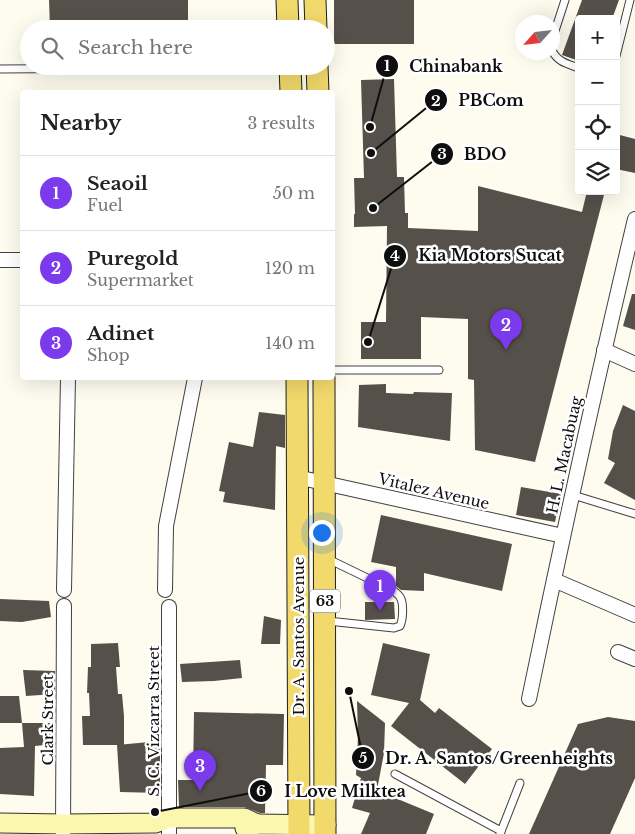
<!DOCTYPE html>
<meta charset="utf-8">
<style>
:root{--surface:#fff;--page:#f6f6f6;--text:#222;--muted:#767676;--line:#e0e0e0;--accent:#7c3aed}
body{margin:0;font-family:"Libre Baskerville",serif;background:var(--page);color:var(--text)}
.controls{position:absolute;right:15px;top:15px;display:grid;overflow:hidden;border-radius:5px;box-shadow:0 5px 20px #0002}
.controls button{width:45px;height:45px;display:grid;place-items:center;padding:0;border:0;border-bottom:1px solid var(--line);background:var(--surface);color:var(--text);font:25px sans-serif}
.compass{position:absolute;left:515px;top:15px;width:45px;height:45px;border-radius:50%;background:var(--surface);box-shadow:0 5px 20px #0002;rotate:243deg}
.you{position:absolute;left:321px;top:532px;width:18px;height:18px;margin:-12px;border:4px solid #fff;border-radius:50%;background:#1a73e8;box-shadow:0 0 0 8px #1a73e833}
.badge{display:grid;place-items:center;width:32px;height:32px;border-radius:50%;background:var(--accent);color:#fff;font-size:16px;font-weight:700}
.pin{position:absolute;translate:-50% -41px;filter:drop-shadow(0 1px 2px #0008)}
.pin::after{content:'';position:absolute;top:26px;width:18px;height:15px;background:inherit;clip-path:polygon(0 0,100% 0,50% 100%)}
.list{margin:0;padding:0;list-style:none}
h2{display:flex;justify-content:space-between;align-items:center;height:65px;margin:0;padding:0 20px;font-size:21px}
h2 small{font-size:16px;font-weight:400;color:var(--muted)}
.list li{display:grid;grid-template-columns:32px 1fr auto;gap:15px;align-items:center;box-sizing:border-box;height:75px;padding:0 20px;border-top:1px solid var(--line)}
.list b{display:block;font-size:19px;white-space:nowrap}
.list p{margin:0;font-size:16px;white-space:nowrap;color:var(--muted)}
.list em{font-size:16px;font-style:normal;color:var(--muted)}
.icon{flex:none;width:28px;height:28px;fill:none;stroke:currentColor;stroke-width:2;stroke-linecap:round;stroke-linejoin:round}
.map{position:relative;flex:none;width:635px;height:834px;overflow:hidden}
.search{position:absolute;background:var(--surface);box-shadow:0 5px 20px #0002;left:20px;top:20px;width:315px;height:55px;display:flex;align-items:center;gap:12px;box-sizing:border-box;padding:0 18px;border-radius:28px;color:var(--muted);font-size:19px}
.panel{position:absolute;background:var(--surface);box-shadow:0 5px 20px #0002;left:20px;top:90px;width:315px;height:290px;border-radius:5px}
.map>svg:first-child{display:block}
.building{fill:#56504b}
.lines{fill:none;stroke-linecap:round;stroke-linejoin:round}
.lane-casing{stroke:#414141;stroke-width:9}
.street-casing{stroke:#414141;stroke-width:16}
.secondary-casing{stroke:#303030;stroke-width:21}
.primary-casing{stroke:#1f1f1f;stroke-width:23}
.lane{stroke:#fff;stroke-width:7}
.street{stroke:#fff;stroke-width:14}
.secondary{stroke:#fbf7ae;stroke-width:19}
.primary{stroke:#f2d96c;stroke-width:21}
.labels{text-anchor:middle;dominant-baseline:central;stroke-width:5;stroke-linejoin:round;paint-order:stroke}
.shield{fill:#fff;stroke:#565656;stroke-width:1}
.shield-label{font-size:14px;font-weight:bold;fill:#0e0e0e}
.street-label{font-size:15px;fill:#0e0e0e;stroke:#fff}
.leader{fill:none;stroke:#0e0e0e;stroke-width:2}
.callout-dot{fill:#0e0e0e;stroke:#fff;stroke-width:2}
.mark-label{font-size:15px;text-anchor:middle;font-weight:bold;fill:#fff}
.callout-label{font-size:16px;text-anchor:middle;font-weight:bold;fill:#0e0e0e;stroke:#fff;stroke-width:5;stroke-linejoin:round;paint-order:stroke}
</style>
<div class="map">
<svg width="635" height="834" viewBox="0 0 635 834">
<rect width="100%" height="100%" fill="#fefcef"/>
<g class="building">
<polygon points="49,0 188,0 188,29 50,29"/>
<rect x="334" y="0" width="80" height="44"/>
<polygon points="582,0 619,0 612,19 579,19 579,61 562,55"/>
<polygon points="394,79 397,177 404,177 405,213 408,213 408,228 478,231 478,186 582,212 587,191 605,191 535,462 475,450 474,380 468,379 468,319 421,317 421,359 361,359 361,322 386,322 387,226 354,227 354,214 355,214 354,178 364,178 361,80"/>
<polygon points="616,134 635,139 635,173 616,169"/>
<polygon points="632,294 635,294 635,330 623,326"/>
<polygon points="386,384 386,393 413,394 414,392 452,393 450,441 358,427 359,385"/>
<polygon points="623,405 635,411 635,500 604,483 615,463 608,459 613,431"/>
<polygon points="259,412 285,415 285,448 276,446 275,510 223,502 225,492 219,491 229,442 253,447"/>
<polygon points="521,487 561,494 555,522 516,515"/>
<polygon points="381,515 512,544 502,591 424,573 424,591 401,590 396,586 396,567 371,562"/>
<polygon points="0,599 49,601 51,617 22,622 0,621"/>
<polygon points="365,602 394,602 395,619 365,620"/>
<polygon points="264,616 281,620 280,644 261,644"/>
<polygon points="118,643 120,667 116,667 118,694 122,694 124,716 124,745 83,745 82,716 90,716 89,693 87,693 88,667 91,667 91,644"/>
<polygon points="383,643 430,654 420,700 435,713 439,708 492,749 465,784 391,726 409,703 371,695"/>
<polygon points="240,660 242,678 214,681 182,682 180,664"/>
<polygon points="23,670 55,671 55,694 26,696"/>
<polygon points="0,696 19,696 22,723 0,723"/>
<polygon points="357,701 385,723 384,753 377,790 388,794 388,795 434,814 426,834 361,834 370,813 352,808 361,778 356,775 358,737"/>
<polygon points="194,712 284,714 283,765 266,765 265,813 260,813 244,807 179,807 178,780 193,780"/>
<polygon points="608,717 635,721 635,778 610,834 529,834 578,724"/>
<polygon points="22,723 55,723 55,744 35,746 34,796 0,794 0,748 24,747"/>
<polygon points="160,741 160,793 120,792 117,745"/>
</g>
<g class="lines">
<defs>
<g id="lane">
<polyline points="552,40 565,0"/>
<path d="M552 50C557 62 568 64 579 68"/>
<polyline points="616,56 630,0"/>
<polyline points="0,69 287,67"/>
<polyline points="332,370 439,370"/>
<polyline points="573,495 635,514"/>
<path d="M326 558 394 591C396 593 399 595 400 597 404 603 403 620 400 626L394 628 328 621"/>
<polyline points="395,774 501,831"/>
<polyline points="500,834 520,783"/>
</g>
<g id="street">
<polyline points="0,260 22,260"/>
<polyline points="604,350 635,364"/>
<polyline points="297,477 563,536"/>
<polyline points="554,580 635,615"/>
<polyline points="64,590 68,378"/>
<polyline points="165,590 166,526 195,378"/>
<polyline points="169,607 169,834"/>
<polyline points="618,652 635,659"/>
<path d="M529 699C562 538 597 379 635 219"/>
<polyline points="63,834 64,606"/>
</g>
<g id="secondary">
<polyline points="0,823 63,824 155,823 169,818 244,818 257,824"/>
<polyline points="245,828 257,824 326,825"/>
</g>
<g id="primary">
<polyline points="287,0 288,29"/>
<polyline points="315,0 316,29"/>
<polyline points="290,66 291,92"/>
<polyline points="317,66 318,92"/>
<polyline points="297,378 299,834"/>
<polyline points="324,378 325,834"/>
</g>
</defs>
<use href="#lane" class="lane-casing"/>
<use href="#street" class="street-casing"/>
<use href="#secondary" class="secondary-casing"/>
<use href="#primary" class="primary-casing"/>
<use href="#lane" class="lane"/>
<use href="#street" class="street"/>
<use href="#secondary" class="secondary"/>
<use href="#primary" class="primary"/>
</g>
<g class="labels">
<rect class="shield" x="310" y="589.5" width="30" height="23" rx="4"/>
<g class="shield-label">
<text x="325" y="601">63</text>
</g>
<g class="street-label">
<text transform="translate(564 455) rotate(-78)">H. L. Macabuag</text>
<text transform="translate(434 491) rotate(13)">Vitalez Avenue</text>
<text transform="translate(298 636) rotate(-90)">Dr. A. Santos Avenue</text>
<text transform="translate(47 720) rotate(-90)">Clark Street</text>
<text transform="translate(153 721) rotate(-90)">S. C. Vizcarra Street</text>
</g>
</g>
<path class="leader" d="M370 127L387 66M371 153L436 100M373 208L442 154M368 342L395 256M349 691L363 758M155 812L261 791"/>
<g class="callout-dot">
<circle cx="370" cy="127" r="5"/>
<circle cx="371" cy="153" r="5"/>
<circle cx="373" cy="208" r="5"/>
<circle cx="368" cy="342" r="5"/>
<circle cx="349" cy="691" r="5"/>
<circle cx="155" cy="812" r="5"/>
<circle cx="387" cy="66" r="12"/>
<circle cx="436" cy="100" r="12"/>
<circle cx="442" cy="154" r="12"/>
<circle cx="395" cy="256" r="12"/>
<circle cx="363" cy="758" r="12"/>
<circle cx="261" cy="791" r="12"/>
</g>
<g class="mark-label">
<text x="387" y="71">1</text>
<text x="436" y="106">2</text>
<text x="442" y="159">3</text>
<text x="395" y="261">4</text>
<text x="363" y="763">5</text>
<text x="261" y="796">6</text>
</g>
<g class="callout-label">
<text x="456" y="72">Chinabank</text>
<text x="491" y="106">PBCom</text>
<text x="485" y="160">BDO</text>
<text x="490" y="261">Kia Motors Sucat</text>
<text x="499" y="764">Dr. A. Santos/Greenheights</text>
<text x="345" y="797">I Love Milktea</text>
</g>
</svg>
<div class="controls">
<button>+</button>
<button>−</button>
<button><svg class="icon" aria-label="locate" viewBox="0 0 24 24"><circle cx="12" cy="12" r="6"/><path d="M12 2v4M12 18v4M2 12h4M18 12h4"/></svg></button>
<button><svg class="icon" aria-label="layers" viewBox="0 0 24 24"><path d="M12 4l9 5-9 5-9-5zM3 14l9 5 9-5"/></svg></button>
</div>
<svg class="compass" viewBox="-18 -18 36 36"><path d="M0-13l5 13h-10z" fill="#e53935"/><path d="M0 13l5-13h-10z" fill="#767676"/></svg>
<div class="you"></div>
<div class="pin badge" style="left:380px;top:611px">1</div>
<div class="pin badge" style="left:506px;top:350px">2</div>
<div class="pin badge" style="left:200px;top:791px">3</div>
<div class="search"><svg class="icon" aria-label="search" viewBox="0 0 24 24"><circle cx="10" cy="10" r="6"/><path d="M15 15l6 6"/></svg>Search here</div>
<section class="panel">
<h2>Nearby<small>3 results</small></h2>
<ul class="list">
<li><span class="badge">1</span><div><b>Seaoil</b><p>Fuel</p></div><em>50 m</em></li>
<li><span class="badge">2</span><div><b>Puregold</b><p>Supermarket</p></div><em>120 m</em></li>
<li><span class="badge">3</span><div><b>Adinet</b><p>Shop</p></div><em>140 m</em></li>
</ul>
</section>
</div>
